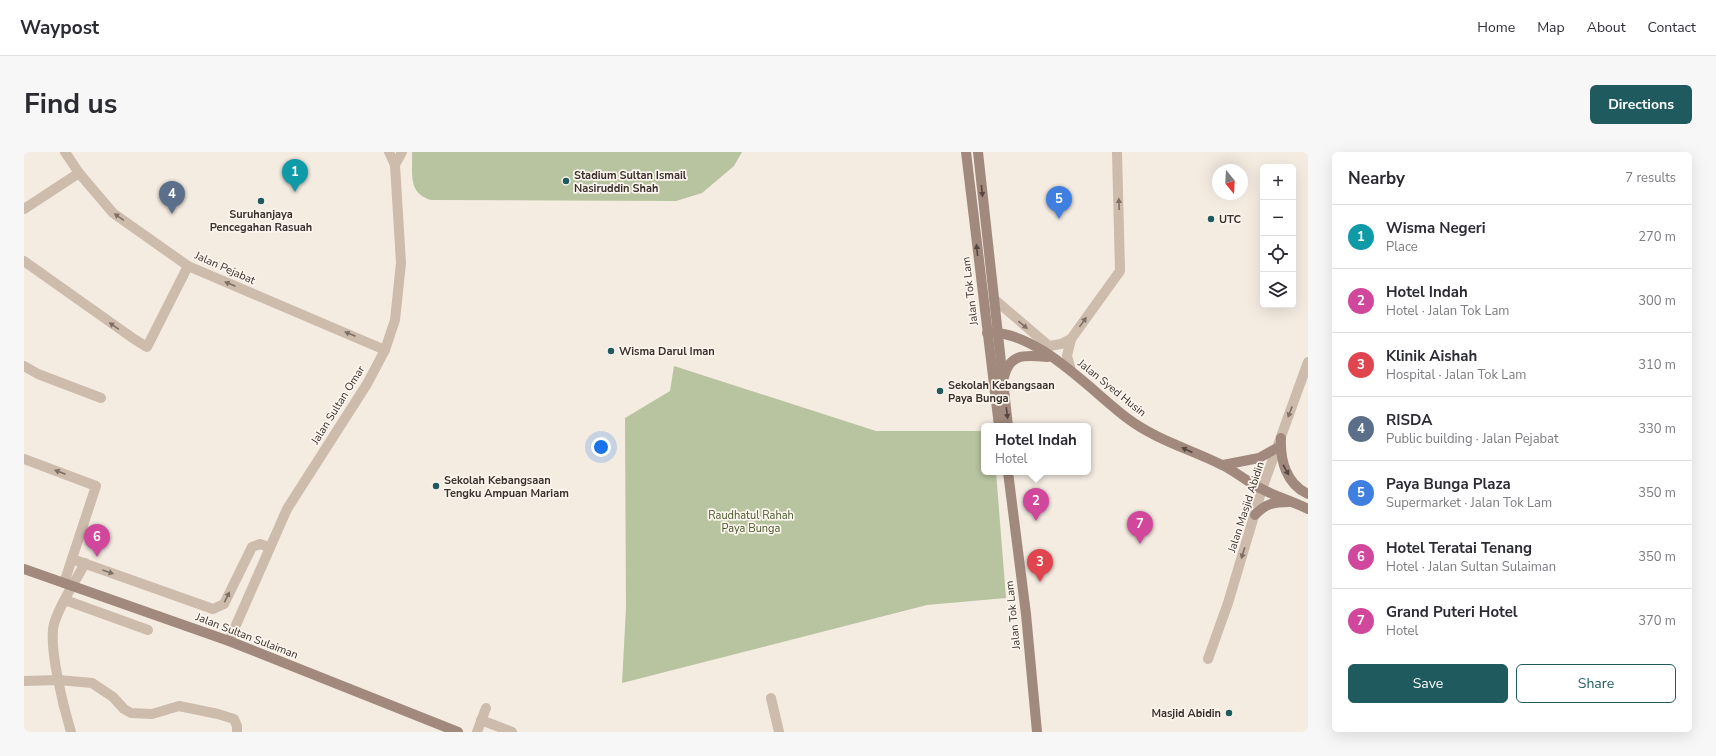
<!DOCTYPE html>
<meta charset="utf-8">
<style>
:root{--surface:#fff;--page:#f7f7f7;--text:#2b2b33;--muted:#7c7c81;--line:#e1e1e2;--accent:#1f5a5e}
body{margin:0;font-family:"Nunito Sans",sans-serif;background:var(--page);color:var(--text)}
.controls{position:absolute;right:12px;top:12px;display:grid;overflow:hidden;border-radius:6px;box-shadow:0 4px 16px #0002}
.controls button{width:36px;height:36px;display:grid;place-items:center;padding:0;border:0;border-bottom:1px solid var(--line);background:var(--surface);color:var(--text);font:20px sans-serif}
.compass{position:absolute;left:1188px;top:12px;width:36px;height:36px;border-radius:50%;background:var(--surface);box-shadow:0 4px 16px #0002;rotate:162deg}
.you{position:absolute;left:577px;top:295px;width:14px;height:14px;margin:-10px;border:3px solid #fff;border-radius:50%;background:#1a73e8;box-shadow:0 0 0 6px #1a73e833}
.badge{display:grid;place-items:center;width:26px;height:26px;border-radius:50%;background:var(--accent);color:#fff;font-size:13px;font-weight:700}
.pin{position:absolute;translate:-50% -33px;filter:drop-shadow(0 1px 2px #0008)}
.pin::after{content:'';position:absolute;top:21px;width:14px;height:12px;background:inherit;clip-path:polygon(0 0,100% 0,50% 100%)}
.popup{position:absolute;left:957px;top:271px;width:110px;height:52px;box-sizing:border-box;display:grid;place-content:center;border-radius:6px;background:var(--surface);filter:drop-shadow(0 1px 3px #0005);font-size:13px;white-space:nowrap;color:var(--muted)}
.popup b{font-size:15px;color:var(--text)}
.popup::after{content:'';position:absolute;left:50%;top:100%;margin-left:-8px;border:8px solid transparent;border-top-color:var(--surface)}
.list{margin:0;padding:0;list-style:none}
h2{display:flex;justify-content:space-between;align-items:center;height:52px;margin:0;padding:0 16px;font-size:17px}
h2 small{font-size:13px;font-weight:400;color:var(--muted)}
.list li{display:grid;grid-template-columns:26px 1fr auto;gap:12px;align-items:center;box-sizing:border-box;height:64px;padding:0 16px;border-top:1px solid var(--line)}
.list b{display:block;font-size:15px;white-space:nowrap}
.list p{margin:0;font-size:13px;white-space:nowrap;color:var(--muted)}
.list em{font-size:13px;font-style:normal;color:var(--muted)}
.actions{display:flex;gap:8px;padding:12px 16px}
.actions a{flex:1;padding:9px 0;border:1px solid var(--accent);border-radius:6px;text-align:center;font-size:14px;color:var(--accent)}
.actions .main{background:var(--accent);color:#fff}
.icon{flex:none;width:22px;height:22px;fill:none;stroke:currentColor;stroke-width:2;stroke-linecap:round;stroke-linejoin:round}
.map{position:relative;flex:none;width:1284px;height:580px;overflow:hidden;border-radius:6px}
header{display:flex;align-items:center;gap:24px;box-sizing:border-box;height:56px;padding:0 20px;background:var(--surface);border-bottom:1px solid var(--line)}
header strong{font-size:19px}
nav{display:flex;gap:22px;margin-inline-start:auto;font-size:14px}
.intro{display:flex;align-items:center;justify-content:space-between;box-sizing:border-box;height:96px;padding:0 24px}
h1{margin:0;font-size:28px}
.button{padding:10px 18px;border-radius:6px;background:var(--accent);color:#fff;font-size:14px;font-weight:700}
main{display:flex;gap:24px;padding:0 24px}
aside{flex:1;background:var(--surface);border-radius:6px;box-shadow:0 4px 16px #0002}
.map>svg:first-child{display:block}
.green{fill:#b8c4a0}
.lines{fill:none;stroke-linecap:round;stroke-linejoin:round}
.street{stroke:#cdbbac;stroke-width:10}
.secondary{stroke:#a18a7d;stroke-width:10}
.oneway{fill:#544640}
.oneway2{fill:#7d6f65}
.poi-dot{fill:#1f5a5e;stroke:#fbf5ee;stroke-width:1.5}
.labels{text-anchor:middle;dominant-baseline:central;stroke-width:3.5;stroke-linejoin:round;paint-order:stroke}
.poi-label{font-size:11px;font-weight:bold;fill:#3b302b;stroke:#fbf5ee;text-anchor:start}
.street-label{font-size:11px;fill:#3b302b;stroke:#fbf5ee}
.park-label{font-size:11px;fill:#4a5a2e;stroke:#fbf5ee}
</style>
<header>
<strong>Waypost</strong>
<nav><a>Home</a><a>Map</a><a>About</a><a>Contact</a></nav>
</header>
<div class="intro"><h1>Find us</h1><a class="button">Directions</a></div>
<main>
<div class="map">
<svg width="1284" height="580" viewBox="0 0 1284 580">
<rect width="100%" height="100%" fill="#f4ebe1"/>
<g class="green">
<path d="M388 0H718L710 14 678 41 652 49 407 48C383 41 389 21 388 0Z"/>
<polygon points="650,214 852,279 960,279 960,320 972,320 982,446 903,453 598,531 602,456 601,266 646,239"/>
</g>
<g class="lines">
<g class="street">
<polyline points="41,0 55,21 89,61 164,114 361,198"/>
<polyline points="371,13 378,0"/>
<polyline points="0,57 55,21"/>
<polyline points="0,109 110,187 123,195 164,114"/>
<polyline points="970,147 1025,194 1037,192 1047,187"/>
<polyline points="0,214 14,222 77,246"/>
<polyline points="1047,218 1043,204 1047,187 1096,119 1093,0"/>
<polyline points="0,307 72,334 40,431"/>
<polyline points="48,407 189,457 200,452 228,395 236,392 245,395"/>
<polyline points="41,448 124,478"/>
<polyline points="205,489 263,357 343,232 361,198 371,168 377,111 371,13 365,0"/>
<polyline points="1184,507 1204,451 1238,337 1284,210"/>
<polyline points="0,529 35,528 68,531 89,545 100,557 107,561 128,562 155,554 194,562 210,567 213,574 213,580"/>
<polyline points="747,546 755,580"/>
<polyline points="457,568 488,580"/>
<path d="M47 580C40 557 24 494 30 472 36 451 51 431 61 411"/>
<polyline points="453,580 462,556"/>
</g>
<g class="secondary">
<polyline points="942,0 975,274"/>
<polyline points="954,0 984,274"/>
<path d="M963 181C1012 177 1067 239 1103 266 1132 288 1166 297 1198 313 1209 318 1218 326 1229 332 1246 343 1266 348 1284 357"/>
<path d="M980 225C986 200 1003 203 1024 205"/>
<path d="M1257 286C1256 308 1262 332 1284 342"/>
<polyline points="1199,313 1235,306 1253,296"/>
<polyline points="984,320 1002,462 1013,580"/>
<path d="M1231 363C1241 352 1249 350 1265 350"/>
<polyline points="0,417 205,489 434,580"/>
</g>
</g>
<defs><path id="oneway-solid" d="M-6-.8H1V-3.2L6.5 0L1 3.2V.8H-6Z"/></defs>
<g class="oneway">
<use href="#oneway-solid" transform="translate(958 39) rotate(84)"/>
<use href="#oneway-solid" transform="translate(953 98) rotate(-96)"/>
<use href="#oneway-solid" transform="translate(983 261) rotate(83)"/>
<use href="#oneway-solid" transform="translate(1163 298) rotate(-156)"/>
<use href="#oneway-solid" transform="translate(1262 318) rotate(61)"/>
</g>
<g class="oneway2">
<use href="#oneway-solid" transform="translate(1095 52) rotate(-92)"/>
<use href="#oneway-solid" transform="translate(95 65) rotate(-145)"/>
<use href="#oneway-solid" transform="translate(206 132) rotate(-157)"/>
<use href="#oneway-solid" transform="translate(1059 170) rotate(-54)"/>
<use href="#oneway-solid" transform="translate(999 173) rotate(39)"/>
<use href="#oneway-solid" transform="translate(90 174) rotate(-145)"/>
<use href="#oneway-solid" transform="translate(326 182) rotate(-157)"/>
<use href="#oneway-solid" transform="translate(1266 260) rotate(110)"/>
<use href="#oneway-solid" transform="translate(36 320) rotate(-159)"/>
<use href="#oneway-solid" transform="translate(1219 401) rotate(107)"/>
<use href="#oneway-solid" transform="translate(84 420) rotate(19)"/>
<use href="#oneway-solid" transform="translate(203 445) rotate(-64)"/>
</g>
<g class="poi-dot">
<circle cx="542" cy="29" r="4"/>
<circle cx="237" cy="49" r="4"/>
<circle cx="1187" cy="67" r="4"/>
<circle cx="587" cy="199" r="4"/>
<circle cx="916" cy="239" r="4"/>
<circle cx="412" cy="334" r="4"/>
<circle cx="1205" cy="561" r="4"/>
</g>
<g class="labels">
<g class="poi-label">
<text x="550" y="23">Stadium Sultan Ismail<tspan x="550" dy="13">Nasiruddin Shah</tspan></text>
<text x="237" y="62" text-anchor="middle">Suruhanjaya<tspan x="237" dy="13">Pencegahan Rasuah</tspan></text>
<text x="1195" y="67">UTC</text>
<text x="595" y="199">Wisma Darul Iman</text>
<text x="924" y="233">Sekolah Kebangsaan<tspan x="924" dy="13">Paya Bunga</tspan></text>
<text x="420" y="328">Sekolah Kebangsaan<tspan x="420" dy="13">Tengku Ampuan Mariam</tspan></text>
<text x="1197" y="561" text-anchor="end">Masjid Abidin</text>
</g>
<g class="street-label">
<text transform="translate(201 116) rotate(24)">Jalan Pejabat</text>
<text transform="translate(946 139) rotate(-97)">Jalan Tok Lam</text>
<text transform="translate(1088 236) rotate(39)">Jalan Syed Husin</text>
<text transform="translate(314 253) rotate(-58)">Jalan Sultan Omar</text>
<text transform="translate(1222 355) rotate(-72)">Jalan Masjid Abidin</text>
<text transform="translate(989 463) rotate(-96)">Jalan Tok Lam</text>
<text transform="translate(223 484) rotate(21)">Jalan Sultan Sulaiman</text>
</g>
<g class="park-label">
<text x="727" y="363">Raudhatul Rahah<tspan x="727" dy="13">Paya Bunga</tspan></text>
</g>
</g>
</svg>
<div class="controls">
<button>+</button>
<button>−</button>
<button><svg class="icon" aria-label="locate" viewBox="0 0 24 24"><circle cx="12" cy="12" r="6"/><path d="M12 2v4M12 18v4M2 12h4M18 12h4"/></svg></button>
<button><svg class="icon" aria-label="layers" viewBox="0 0 24 24"><path d="M12 4l9 5-9 5-9-5zM3 14l9 5 9-5"/></svg></button>
</div>
<svg class="compass" viewBox="-18 -18 36 36"><path d="M0-13l5 13h-10z" fill="#e53935"/><path d="M0 13l5-13h-10z" fill="#7c7c81"/></svg>
<div class="you"></div>
<div class="pin badge" style="left:271px;top:40px;background:#0f9aa8">1</div>
<div class="pin badge" style="left:1012px;top:369px;background:#d1479c">2</div>
<div class="popup"><b>Hotel Indah</b>Hotel</div>
<div class="pin badge" style="left:1016px;top:430px;background:#e0444e">3</div>
<div class="pin badge" style="left:148px;top:62px;background:#5c6f8a">4</div>
<div class="pin badge" style="left:1035px;top:67px;background:#3f7fe0">5</div>
<div class="pin badge" style="left:73px;top:405px;background:#d1479c">6</div>
<div class="pin badge" style="left:1116px;top:392px;background:#d1479c">7</div>
</div>
<aside>
<h2>Nearby<small>7 results</small></h2>
<ul class="list">
<li><span class="badge" style="background:#0f9aa8">1</span><div><b>Wisma Negeri</b><p>Place</p></div><em>270 m</em></li>
<li><span class="badge" style="background:#d1479c">2</span><div><b>Hotel Indah</b><p>Hotel · Jalan Tok Lam</p></div><em>300 m</em></li>
<li><span class="badge" style="background:#e0444e">3</span><div><b>Klinik Aishah</b><p>Hospital · Jalan Tok Lam</p></div><em>310 m</em></li>
<li><span class="badge" style="background:#5c6f8a">4</span><div><b>RISDA</b><p>Public building · Jalan Pejabat</p></div><em>330 m</em></li>
<li><span class="badge" style="background:#3f7fe0">5</span><div><b>Paya Bunga Plaza</b><p>Supermarket · Jalan Tok Lam</p></div><em>350 m</em></li>
<li><span class="badge" style="background:#d1479c">6</span><div><b>Hotel Teratai Tenang</b><p>Hotel · Jalan Sultan Sulaiman</p></div><em>350 m</em></li>
<li><span class="badge" style="background:#d1479c">7</span><div><b>Grand Puteri Hotel</b><p>Hotel</p></div><em>370 m</em></li>
</ul>
<div class="actions"><a class="main">Save</a><a>Share</a></div>
</aside>
</main>
